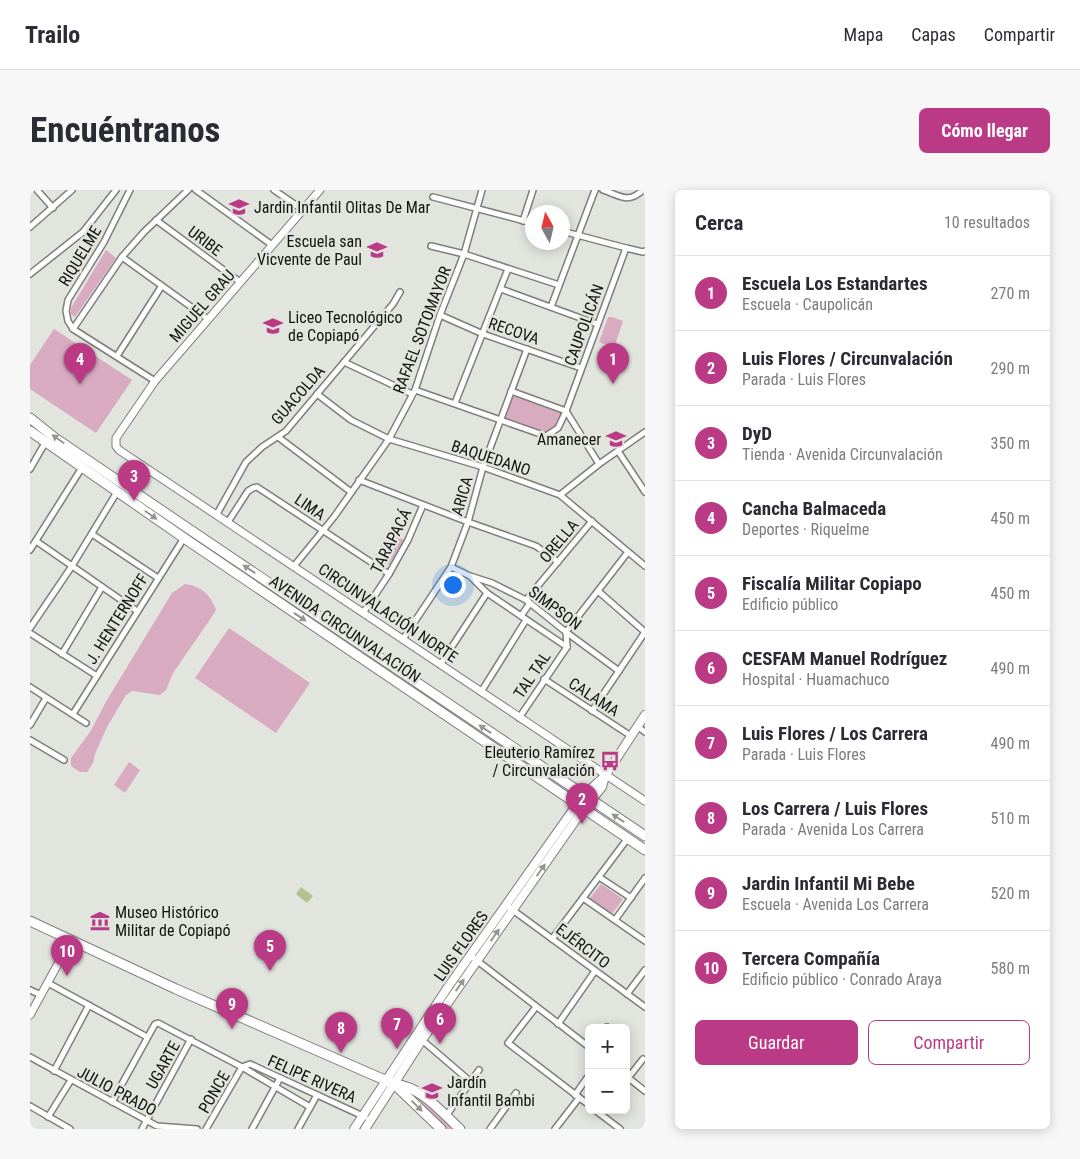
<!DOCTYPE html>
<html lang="es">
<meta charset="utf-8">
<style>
:root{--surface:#fff;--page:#f7f7f7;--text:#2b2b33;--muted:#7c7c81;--line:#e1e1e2;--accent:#bb3a85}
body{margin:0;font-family:"Roboto Condensed",sans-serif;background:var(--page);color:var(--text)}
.controls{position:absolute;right:15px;bottom:15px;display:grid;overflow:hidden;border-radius:8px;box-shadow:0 2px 12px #0003}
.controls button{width:45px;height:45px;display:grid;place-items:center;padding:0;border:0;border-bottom:1px solid var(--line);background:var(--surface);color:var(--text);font:25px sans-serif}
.compass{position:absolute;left:495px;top:15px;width:45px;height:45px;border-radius:50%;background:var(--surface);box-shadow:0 2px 12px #0003;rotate:352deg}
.you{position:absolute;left:422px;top:394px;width:18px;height:18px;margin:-12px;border:4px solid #fff;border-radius:50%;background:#1a73e8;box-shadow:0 0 0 8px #1a73e833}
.badge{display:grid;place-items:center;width:32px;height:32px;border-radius:50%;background:var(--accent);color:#fff;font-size:16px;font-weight:700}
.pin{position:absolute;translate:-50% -41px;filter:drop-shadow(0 1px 2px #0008)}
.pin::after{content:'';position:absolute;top:26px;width:18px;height:15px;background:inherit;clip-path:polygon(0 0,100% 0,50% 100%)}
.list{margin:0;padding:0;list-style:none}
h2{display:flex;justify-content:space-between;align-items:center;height:65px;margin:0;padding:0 20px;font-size:21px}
h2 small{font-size:16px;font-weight:400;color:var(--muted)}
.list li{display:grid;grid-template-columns:32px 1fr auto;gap:15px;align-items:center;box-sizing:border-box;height:75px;padding:0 20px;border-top:1px solid var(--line)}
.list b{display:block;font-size:19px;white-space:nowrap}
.list p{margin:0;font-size:16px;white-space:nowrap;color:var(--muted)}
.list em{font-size:16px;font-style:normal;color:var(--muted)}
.actions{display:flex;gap:10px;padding:15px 20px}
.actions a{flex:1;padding:11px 0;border:1px solid var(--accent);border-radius:8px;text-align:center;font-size:18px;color:var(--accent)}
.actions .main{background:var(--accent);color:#fff}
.map{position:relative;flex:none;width:615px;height:939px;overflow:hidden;border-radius:8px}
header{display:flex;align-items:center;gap:30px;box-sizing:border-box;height:70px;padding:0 25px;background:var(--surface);border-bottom:1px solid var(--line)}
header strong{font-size:24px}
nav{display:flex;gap:28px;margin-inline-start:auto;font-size:18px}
.intro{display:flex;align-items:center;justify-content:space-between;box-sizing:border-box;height:120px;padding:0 30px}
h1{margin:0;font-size:35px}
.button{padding:12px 22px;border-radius:8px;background:var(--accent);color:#fff;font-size:18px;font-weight:700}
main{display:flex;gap:30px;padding:0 30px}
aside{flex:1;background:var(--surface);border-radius:8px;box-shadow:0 2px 12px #0003}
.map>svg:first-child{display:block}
.green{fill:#d9abc1}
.water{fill:#b2c291}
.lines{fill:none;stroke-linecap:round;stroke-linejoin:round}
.minor-casing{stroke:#7d7f79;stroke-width:8}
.tertiary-casing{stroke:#7d7f79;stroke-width:9}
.secondary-casing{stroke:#7d7f79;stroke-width:10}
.primary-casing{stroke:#7d7f79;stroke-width:11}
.minor{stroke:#fff;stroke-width:5}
.tertiary{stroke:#fff;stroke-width:7}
.secondary{stroke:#fff;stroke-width:8}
.primary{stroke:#fff;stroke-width:9}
.oneway{fill:#959594}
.labels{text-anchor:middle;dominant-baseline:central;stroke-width:5;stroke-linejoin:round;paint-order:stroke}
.poi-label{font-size:16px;fill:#131411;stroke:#e2e4de;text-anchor:start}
.street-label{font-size:16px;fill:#131411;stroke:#e2e4de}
</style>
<header>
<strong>Trailo</strong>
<nav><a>Mapa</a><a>Capas</a><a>Compartir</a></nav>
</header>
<div class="intro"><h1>Encuéntranos</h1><a class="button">Cómo llegar</a></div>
<main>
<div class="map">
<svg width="615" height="939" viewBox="0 0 615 939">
<rect width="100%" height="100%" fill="#e2e4de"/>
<g class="green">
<polygon points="76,60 86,68 45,127 41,124 41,118"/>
<polygon points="578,127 582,127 593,131 584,158 569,152"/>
<polygon points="24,139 102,190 66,243 0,199 0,175"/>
<polygon points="484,204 532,221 526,237 516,242 477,229 475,227"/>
<polygon points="359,342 374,350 359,375 345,366"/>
<path d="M155 394C171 396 180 404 186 420L181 428 143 483 136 500 130 505 102 501 96 505 77 537 65 564 63 573 57 582H50L41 576V568L60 542 77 510 142 403Z"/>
<polygon points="199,438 280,493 246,543 165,488"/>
<polygon points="99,572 110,580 95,603 84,595"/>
<polygon points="571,694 593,709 582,724 559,709"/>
<polygon points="369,896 392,906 428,939 414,939"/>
</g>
<polygon class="water" points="271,697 283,706 277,713 266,704"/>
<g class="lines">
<defs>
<g id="minor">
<polyline points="7,0 23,18"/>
<polyline points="100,0 74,52 38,110 36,121 38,131 43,139 125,191"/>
<polyline points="166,0 242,55"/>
<polyline points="244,0 273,20"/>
<path d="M573 0C591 6 598 14 613 0"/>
<polyline points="403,7 502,33"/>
<polyline points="126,30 210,92"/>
<polyline points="493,31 503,0"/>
<polyline points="0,37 42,0"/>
<polyline points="532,41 596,58"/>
<polyline points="401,56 434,64 529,95"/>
<polyline points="92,67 178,129"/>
<polyline points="0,84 53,42 86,0"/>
<polyline points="471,99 567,134"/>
<polyline points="521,117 565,0"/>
<polyline points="410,125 453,144 551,178"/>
<polyline points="43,139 92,67 114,42 158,0"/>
<polyline points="87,166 131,97"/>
<polyline points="314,172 382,204"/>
<polyline points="385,200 516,246 528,238 536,221 596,58 613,62 615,61"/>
<polyline points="481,201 536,221 569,274"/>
<polyline points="287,204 321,230 359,249 453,277 530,305 615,376"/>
<polyline points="425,213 478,79"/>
<polyline points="248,247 321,302"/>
<polyline points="588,261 615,302"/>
<polyline points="0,279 15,253"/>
<polyline points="329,290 438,332 506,356 528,372"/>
<polyline points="530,305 569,274 615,242"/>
<polyline points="187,324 216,272 232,257 256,241 363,114 370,102"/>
<polyline points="198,332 218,301 223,298 227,297 359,384"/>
<polyline points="62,344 128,388"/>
<polyline points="6,351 107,421"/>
<polyline points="0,360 53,276"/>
<polyline points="264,376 304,327 359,249 385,200 410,125 434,64 452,0"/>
<polyline points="421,377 440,386 462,393 496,410 536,442 589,481"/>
<polyline points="441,387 457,403 537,457"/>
<polyline points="568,401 615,442"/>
<polyline points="496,410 562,331"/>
<polyline points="333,423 359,384 378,350 393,315"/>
<polyline points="491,426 500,413"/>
<polyline points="0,438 42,376 87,302"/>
<polyline points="0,443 67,486"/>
<polyline points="373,449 421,377 438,332 453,277 497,159"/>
<polyline points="537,457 536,442 598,362"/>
<polyline points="32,464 72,397"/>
<polyline points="410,475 457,403"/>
<polyline points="514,489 601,546"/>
<polyline points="0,497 56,533"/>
<polyline points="451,502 496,430"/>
<polyline points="562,521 615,442"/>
<polyline points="43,524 154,348"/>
<polyline points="489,528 537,457"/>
<polyline points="0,535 16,508"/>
<polyline points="607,536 615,542"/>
<polyline points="0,550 34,570"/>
<polyline points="569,687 601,708"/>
<polyline points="553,708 615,751"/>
<polyline points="480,718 615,817"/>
<polyline points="585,730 615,688"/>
<polyline points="522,749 598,648"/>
<polyline points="441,766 559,857"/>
<polyline points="18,793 117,847"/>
<polyline points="0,800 11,805"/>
<polyline points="597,804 615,780"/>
<polyline points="506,817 478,853 559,915"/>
<polyline points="528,834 565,781"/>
<polyline points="577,838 577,837"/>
<polyline points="392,850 441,892"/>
<polyline points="0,867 127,936 167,939"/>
<polyline points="24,881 59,815"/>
<polyline points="596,886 615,901"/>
<polyline points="598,888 613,869"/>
<polyline points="545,905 559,885"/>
<polyline points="82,912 125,834 128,833 212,877 280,917"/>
<polyline points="0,916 40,939"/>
<polyline points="565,920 590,939"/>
<polyline points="416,926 449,880"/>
<polyline points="18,927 41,890"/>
<polyline points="112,939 161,849"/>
<polyline points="176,939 212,877 220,874 335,927"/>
<polyline points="222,939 250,888"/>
<polyline points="268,939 287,905"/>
<polyline points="460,939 486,903"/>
<polyline points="525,939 549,908"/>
</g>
<g id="tertiary">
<polyline points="290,0 125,191 86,248 86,256 89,260 615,611"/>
<polyline points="0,825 41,750"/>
</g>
<g id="secondary">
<polyline points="324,939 418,797 543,620 554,605 575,586"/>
<polyline points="335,939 392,850 447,771 550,624 572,597 575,586 615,525"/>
</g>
<g id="primary">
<polyline points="0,228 25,248 159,339 615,646"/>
<polyline points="0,241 154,348 615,660"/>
<path d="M0 731 146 799 364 894C392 897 410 921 430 939"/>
<polyline points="364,894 411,939"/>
</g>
</defs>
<use href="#minor" class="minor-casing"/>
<use href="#tertiary" class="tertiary-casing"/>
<use href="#secondary" class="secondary-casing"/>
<use href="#primary" class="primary-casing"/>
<use href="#minor" class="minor"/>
<use href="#tertiary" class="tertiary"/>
<use href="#secondary" class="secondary"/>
<use href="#primary" class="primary"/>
</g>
<defs><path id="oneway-solid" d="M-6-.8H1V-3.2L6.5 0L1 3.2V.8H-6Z" transform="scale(1.25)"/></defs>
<g class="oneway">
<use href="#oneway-solid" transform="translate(28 249) rotate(-145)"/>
<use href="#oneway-solid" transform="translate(121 325) rotate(35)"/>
<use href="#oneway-solid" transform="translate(219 379) rotate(-146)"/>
<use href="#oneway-solid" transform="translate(270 427) rotate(34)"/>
<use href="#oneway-solid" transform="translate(455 539) rotate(-146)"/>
<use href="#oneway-solid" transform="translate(588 628) rotate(-146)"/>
<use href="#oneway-solid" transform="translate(511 680) rotate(-55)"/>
<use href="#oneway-solid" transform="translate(465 745) rotate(-55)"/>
<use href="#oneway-solid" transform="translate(430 795) rotate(-55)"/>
<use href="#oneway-solid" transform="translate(387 916) rotate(44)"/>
</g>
<defs>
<symbol id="school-bare" viewBox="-9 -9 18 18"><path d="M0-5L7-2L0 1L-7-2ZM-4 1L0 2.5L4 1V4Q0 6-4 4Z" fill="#bb3a85" stroke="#e2e4de" stroke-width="2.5" paint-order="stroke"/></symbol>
<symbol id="bus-bare" viewBox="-9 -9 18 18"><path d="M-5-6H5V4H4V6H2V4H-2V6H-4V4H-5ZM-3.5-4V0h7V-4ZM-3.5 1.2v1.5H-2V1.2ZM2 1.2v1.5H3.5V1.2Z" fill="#bb3a85" stroke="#e2e4de" stroke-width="2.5" paint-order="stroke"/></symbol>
<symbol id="museum-bare" viewBox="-9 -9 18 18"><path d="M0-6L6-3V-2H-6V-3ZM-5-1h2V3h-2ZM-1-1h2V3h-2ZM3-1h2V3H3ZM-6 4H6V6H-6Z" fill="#bb3a85" stroke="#e2e4de" stroke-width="2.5" paint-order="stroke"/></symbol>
</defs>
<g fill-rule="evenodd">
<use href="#school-bare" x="195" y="3" width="28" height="28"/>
<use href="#school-bare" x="333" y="46" width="28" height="28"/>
<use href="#school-bare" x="229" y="122" width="28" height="28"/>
<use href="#school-bare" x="572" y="235" width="28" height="28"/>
<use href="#bus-bare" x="566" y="557" width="28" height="28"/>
<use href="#museum-bare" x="56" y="717" width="28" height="28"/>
<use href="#school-bare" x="388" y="887" width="28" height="28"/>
</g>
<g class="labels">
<g class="poi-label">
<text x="224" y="17">Jardin Infantil Olitas De Mar</text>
<text x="332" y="51" text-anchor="end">Escuela san<tspan x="332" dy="18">Vicvente de Paul</tspan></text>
<text x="258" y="127">Liceo Tecnológico<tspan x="258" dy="18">de Copiapó</tspan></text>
<text x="571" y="249" text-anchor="end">Amanecer</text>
<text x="565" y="562" text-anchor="end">Eleuterio Ramírez<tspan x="565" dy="18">/ Circunvalación</tspan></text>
<text x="85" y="722">Museo Histórico<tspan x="85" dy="18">Militar de Copiapó</tspan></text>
<text x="417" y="892">Jardín<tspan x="417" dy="18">Infantil Bambi</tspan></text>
</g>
<g class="street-label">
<text transform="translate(175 51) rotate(37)">URIBE</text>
<text transform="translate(50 66) rotate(-59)">RIQUELME</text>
<text transform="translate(172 116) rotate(-49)">MIGUEL GRAU</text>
<text transform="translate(554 135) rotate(-70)">CAUPOLICÁN</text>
<text transform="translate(392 140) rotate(-69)">RAFAEL SOTOMAYOR</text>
<text transform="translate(484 141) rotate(19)">RECOVA</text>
<text transform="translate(268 205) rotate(-49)">GUACOLDA</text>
<text transform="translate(461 268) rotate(18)">BAQUEDANO</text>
<text transform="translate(432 306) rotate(-74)">ARICA</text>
<text transform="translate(280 317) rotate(34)">LIMA</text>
<text transform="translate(361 351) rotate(-63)">TARAPACÁ</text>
<text transform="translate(529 351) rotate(-50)">ORELLA</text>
<text transform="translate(525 418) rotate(37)">SIMPSON</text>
<text transform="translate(358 423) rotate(34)">CIRCUNVALACIÓN NORTE</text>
<text transform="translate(87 429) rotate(-58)">J. HENTERNOFF</text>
<text transform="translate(315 439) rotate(34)">AVENIDA CIRCUNVALACIÓN</text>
<text transform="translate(502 485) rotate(-56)">TAL TAL</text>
<text transform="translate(564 507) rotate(33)">CALAMA</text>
<text transform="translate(431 756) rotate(-55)">LUIS FLORES</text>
<text transform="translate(553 756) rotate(37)">EJÉRCITO</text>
<text transform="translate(133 875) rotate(-61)">UGARTE</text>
<text transform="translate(282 889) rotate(24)">FELIPE RIVERA</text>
<text transform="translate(87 901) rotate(28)">JULIO PRADO</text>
<text transform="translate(184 902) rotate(-60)">PONCE</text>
</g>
</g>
</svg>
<div class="controls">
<button>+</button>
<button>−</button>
</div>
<svg class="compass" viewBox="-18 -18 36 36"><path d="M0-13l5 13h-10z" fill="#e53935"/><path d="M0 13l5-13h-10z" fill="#7c7c81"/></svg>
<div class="you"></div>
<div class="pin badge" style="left:583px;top:194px">1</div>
<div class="pin badge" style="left:552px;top:634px">2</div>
<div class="pin badge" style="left:104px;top:311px">3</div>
<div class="pin badge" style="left:50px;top:194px">4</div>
<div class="pin badge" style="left:240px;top:781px">5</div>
<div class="pin badge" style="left:410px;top:854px">6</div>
<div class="pin badge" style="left:367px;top:859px">7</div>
<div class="pin badge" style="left:311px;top:863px">8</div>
<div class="pin badge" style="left:202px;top:839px">9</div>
<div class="pin badge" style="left:37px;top:786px">10</div>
</div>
<aside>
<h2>Cerca<small>10 resultados</small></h2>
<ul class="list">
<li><span class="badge">1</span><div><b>Escuela Los Estandartes</b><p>Escuela · Caupolicán</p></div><em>270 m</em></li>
<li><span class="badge">2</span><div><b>Luis Flores / Circunvalación</b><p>Parada · Luis Flores</p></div><em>290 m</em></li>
<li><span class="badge">3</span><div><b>DyD</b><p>Tienda · Avenida Circunvalación</p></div><em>350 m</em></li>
<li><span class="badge">4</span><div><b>Cancha Balmaceda</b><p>Deportes · Riquelme</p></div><em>450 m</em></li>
<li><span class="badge">5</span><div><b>Fiscalía Militar Copiapo</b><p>Edificio público</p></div><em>450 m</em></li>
<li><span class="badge">6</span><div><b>CESFAM Manuel Rodríguez</b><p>Hospital · Huamachuco</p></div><em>490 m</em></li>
<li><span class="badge">7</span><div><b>Luis Flores / Los Carrera</b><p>Parada · Luis Flores</p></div><em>490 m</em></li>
<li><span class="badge">8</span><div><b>Los Carrera / Luis Flores</b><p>Parada · Avenida Los Carrera</p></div><em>510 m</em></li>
<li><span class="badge">9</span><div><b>Jardin Infantil Mi Bebe</b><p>Escuela · Avenida Los Carrera</p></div><em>520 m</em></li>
<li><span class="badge">10</span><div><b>Tercera Compañía</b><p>Edificio público · Conrado Araya</p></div><em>580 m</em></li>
</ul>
<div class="actions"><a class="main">Guardar</a><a>Compartir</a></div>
</aside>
</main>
